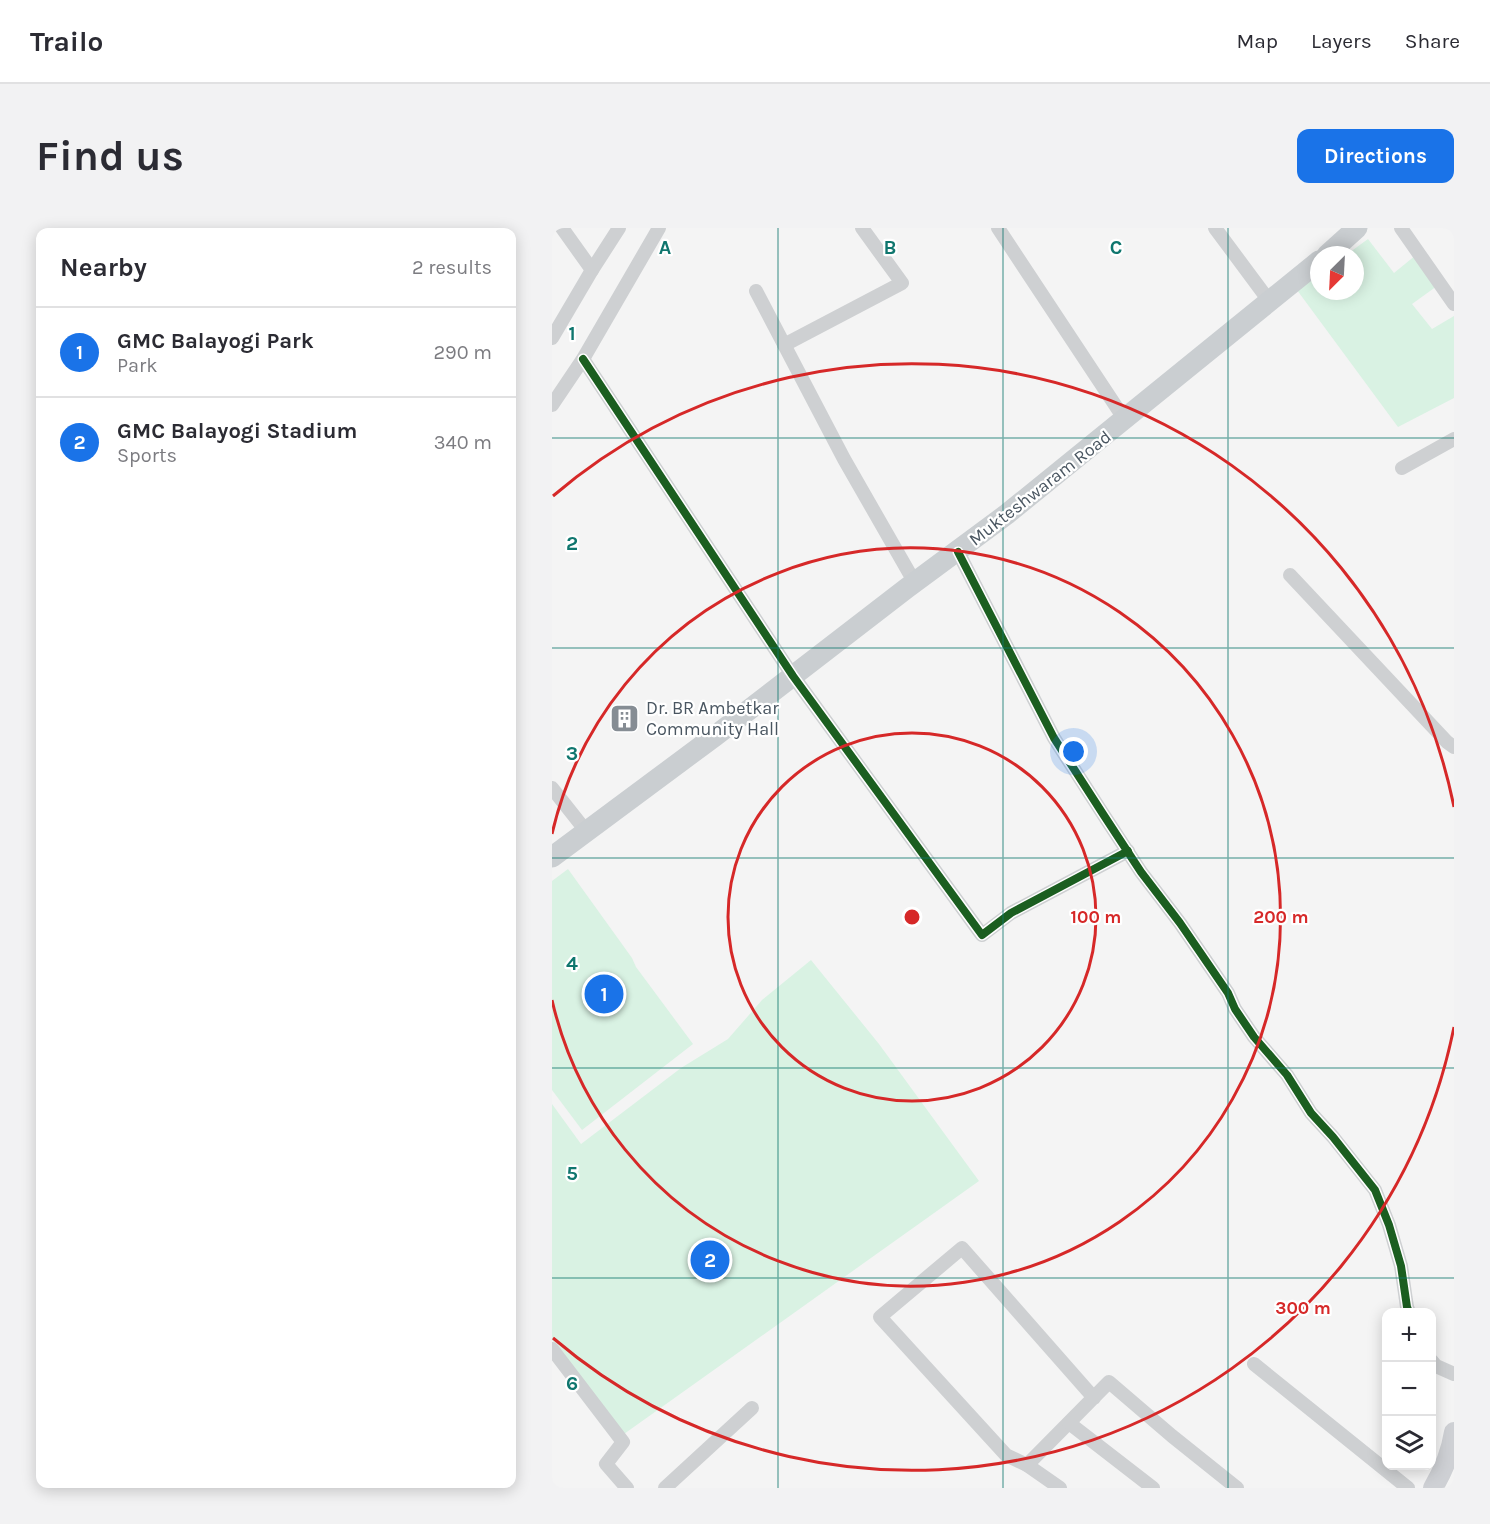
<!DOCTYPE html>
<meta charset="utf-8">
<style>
:root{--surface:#fff;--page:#f2f2f3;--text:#2b2b33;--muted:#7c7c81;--line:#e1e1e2;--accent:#1a73e8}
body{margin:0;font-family:Karla,sans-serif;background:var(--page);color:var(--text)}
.controls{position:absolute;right:18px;bottom:18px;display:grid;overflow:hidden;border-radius:12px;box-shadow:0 3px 15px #0003}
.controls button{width:54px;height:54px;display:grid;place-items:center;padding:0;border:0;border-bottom:2px solid var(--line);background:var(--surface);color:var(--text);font:30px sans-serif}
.compass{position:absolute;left:758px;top:18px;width:54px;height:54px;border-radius:50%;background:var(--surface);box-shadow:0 3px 15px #0003;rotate:204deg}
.you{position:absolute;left:522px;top:524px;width:21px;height:21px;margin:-15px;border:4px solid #fff;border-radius:50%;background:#1a73e8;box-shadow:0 0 0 9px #1a73e833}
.badge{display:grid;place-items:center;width:39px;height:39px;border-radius:50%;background:var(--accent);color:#fff;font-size:20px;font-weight:700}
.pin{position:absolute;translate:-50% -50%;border:3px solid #fff;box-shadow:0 2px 6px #0006}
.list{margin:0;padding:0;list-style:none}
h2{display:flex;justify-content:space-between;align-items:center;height:78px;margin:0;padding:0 24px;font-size:26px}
h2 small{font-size:20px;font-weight:400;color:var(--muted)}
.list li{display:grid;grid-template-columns:39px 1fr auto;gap:18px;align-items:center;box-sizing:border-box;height:90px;padding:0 24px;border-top:2px solid var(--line)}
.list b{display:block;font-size:22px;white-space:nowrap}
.list p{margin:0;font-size:20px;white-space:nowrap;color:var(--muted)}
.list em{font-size:20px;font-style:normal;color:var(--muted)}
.icon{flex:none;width:33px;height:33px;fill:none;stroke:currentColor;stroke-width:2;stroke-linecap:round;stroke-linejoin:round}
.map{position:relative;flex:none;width:902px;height:1260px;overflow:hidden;border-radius:12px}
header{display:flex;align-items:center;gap:36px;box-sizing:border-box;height:84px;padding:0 30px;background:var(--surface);border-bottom:2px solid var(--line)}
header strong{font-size:28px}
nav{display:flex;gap:33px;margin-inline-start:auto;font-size:21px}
.intro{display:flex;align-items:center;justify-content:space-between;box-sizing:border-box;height:144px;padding:0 36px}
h1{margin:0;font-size:42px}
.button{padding:15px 27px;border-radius:12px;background:var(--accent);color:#fff;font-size:21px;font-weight:700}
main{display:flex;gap:36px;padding:0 36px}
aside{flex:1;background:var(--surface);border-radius:12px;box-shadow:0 3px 15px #0003}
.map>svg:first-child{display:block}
.green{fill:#d9f2e3}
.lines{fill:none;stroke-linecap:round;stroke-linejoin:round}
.minor{stroke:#ced0d2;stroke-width:14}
.secondary{stroke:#ced0d4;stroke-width:20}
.primary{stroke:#caced1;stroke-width:21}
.cycleway-casing{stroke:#fff;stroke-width:11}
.cycleway{stroke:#1b5e20;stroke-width:8}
.grid{fill:none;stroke:#0f766e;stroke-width:1.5;stroke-opacity:0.55}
.ring{fill:none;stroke:#d62828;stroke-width:3}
.labels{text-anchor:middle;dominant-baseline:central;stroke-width:4.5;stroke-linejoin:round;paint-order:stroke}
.street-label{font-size:18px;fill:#4a5661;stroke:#fff}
.poi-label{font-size:18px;fill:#4a5661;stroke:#fff;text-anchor:start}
.grid-label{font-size:20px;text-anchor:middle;font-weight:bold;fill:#0f766e;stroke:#fff;stroke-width:4.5;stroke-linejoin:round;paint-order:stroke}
.centre{fill:#d62828;stroke:#fff;stroke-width:3}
.ring-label{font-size:18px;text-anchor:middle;font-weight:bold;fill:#d62828;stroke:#fff;stroke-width:4.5;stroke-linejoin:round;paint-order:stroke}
</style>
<header>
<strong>Trailo</strong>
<nav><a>Map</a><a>Layers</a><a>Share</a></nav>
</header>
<div class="intro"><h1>Find us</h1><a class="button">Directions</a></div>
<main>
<aside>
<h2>Nearby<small>2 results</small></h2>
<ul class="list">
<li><span class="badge">1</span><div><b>GMC Balayogi Park</b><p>Park</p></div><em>290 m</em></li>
<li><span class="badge">2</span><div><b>GMC Balayogi Stadium</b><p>Sports</p></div><em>340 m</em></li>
</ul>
</aside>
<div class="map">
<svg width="902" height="1260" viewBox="0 0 902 1260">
<rect width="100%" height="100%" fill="#f4f4f4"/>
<g class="green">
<polygon points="816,11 842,45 864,27 885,58 860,76 880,101 902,88 902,170 846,199 745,62 767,46 767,63 803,63 803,27 794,27"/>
<polygon points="16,641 80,730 84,739 141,816 30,902 0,862 0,653"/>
<polygon points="259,732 327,816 427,953 72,1206 0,1112 0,876 29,916 129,840 176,811 210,772"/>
</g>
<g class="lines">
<g class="minor">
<polyline points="10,0 40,42"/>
<polyline points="446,0 573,192"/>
<polyline points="663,0 718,74"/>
<polyline points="849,0 902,76"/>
<polyline points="204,63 292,231 363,355"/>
<polyline points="0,110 40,42 67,0"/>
<polyline points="232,117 350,55 310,0"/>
<polyline points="31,131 241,448 430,707 459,685 576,623"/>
<polyline points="0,177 31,131 107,0"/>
<polyline points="850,240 902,211"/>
<polyline points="406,324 502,510 551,586 589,644 628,695 676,765 683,781 702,809 735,847 759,885 781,909 823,962 837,997 849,1038 855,1079 857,1084"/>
<polyline points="738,347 895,514 902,519"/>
<polyline points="0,560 34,603"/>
<polyline points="0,1121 71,1214 54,1236 75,1260"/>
<polyline points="880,1133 884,1138 902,1146"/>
<polyline points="702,1136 856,1260"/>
<polyline points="542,1170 410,1020 328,1089 454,1227 475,1237 557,1154 620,1208 685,1260"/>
<polyline points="517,1195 601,1260"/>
<polyline points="475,1237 508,1260"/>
<polyline points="113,1260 200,1180"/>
</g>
<path class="secondary" d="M881 1260C891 1243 899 1224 902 1204"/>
<g class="primary">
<polyline points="775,27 805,0"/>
<polyline points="0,629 163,508 355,360 455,286 767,33"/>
</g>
<defs>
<g id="cycleway">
<polyline points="31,131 241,448 430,707 459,685 576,623"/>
<polyline points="406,324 502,510 551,586 589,644 628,695 676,765 683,781 702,809 735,847 759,885 781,909 823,962 837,997 849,1038 855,1079 857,1084"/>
</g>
</defs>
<use href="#cycleway" class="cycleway-casing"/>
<use href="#cycleway" class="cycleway"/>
</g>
<path class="grid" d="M226 0V1260M451 0V1260M676 0V1260M0 210H902M0 420H902M0 630H902M0 840H902M0 1050H902"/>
<g class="ring">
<circle cx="360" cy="689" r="184"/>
<path d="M0 606A369 369 0 1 1 0 772"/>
<path d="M902 799A553 553 0 0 1 1 1110M1 268A553 553 0 0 1 902 579"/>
</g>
<defs>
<symbol id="building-square" viewBox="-11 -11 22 22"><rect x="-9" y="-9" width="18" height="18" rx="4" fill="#868d94" stroke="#fff"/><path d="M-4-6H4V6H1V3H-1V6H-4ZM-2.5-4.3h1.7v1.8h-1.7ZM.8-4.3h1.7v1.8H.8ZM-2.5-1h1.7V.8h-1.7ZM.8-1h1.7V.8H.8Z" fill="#fff"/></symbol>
</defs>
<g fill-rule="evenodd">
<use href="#building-square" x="56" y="474" width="33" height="33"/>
</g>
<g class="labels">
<g class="street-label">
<text transform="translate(488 260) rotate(-38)">Mukteshwaram Road</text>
</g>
<g class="poi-label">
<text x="94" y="480">Dr. BR Ambetkar<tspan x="94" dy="21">Community Hall</tspan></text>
</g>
</g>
<g class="grid-label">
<text x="113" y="26">A</text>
<text x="338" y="26">B</text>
<text x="564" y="26">C</text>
<text x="20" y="112">1</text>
<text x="20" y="322">2</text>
<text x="20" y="532">3</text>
<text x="20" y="742">4</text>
<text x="20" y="952">5</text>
<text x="20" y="1162">6</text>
</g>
<circle cx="360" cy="689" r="9" class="centre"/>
<g class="ring-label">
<text x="544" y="695">100 m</text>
<text x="729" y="695">200 m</text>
<text x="751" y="1086">300 m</text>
</g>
</svg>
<div class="controls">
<button>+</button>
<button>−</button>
<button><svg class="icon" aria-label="layers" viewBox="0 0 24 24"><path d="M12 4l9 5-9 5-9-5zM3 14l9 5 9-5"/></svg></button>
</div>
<svg class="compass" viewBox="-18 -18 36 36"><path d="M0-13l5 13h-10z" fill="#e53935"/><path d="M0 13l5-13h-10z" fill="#7c7c81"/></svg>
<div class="you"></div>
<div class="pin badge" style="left:52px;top:766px">1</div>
<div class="pin badge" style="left:158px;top:1032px">2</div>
</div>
</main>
